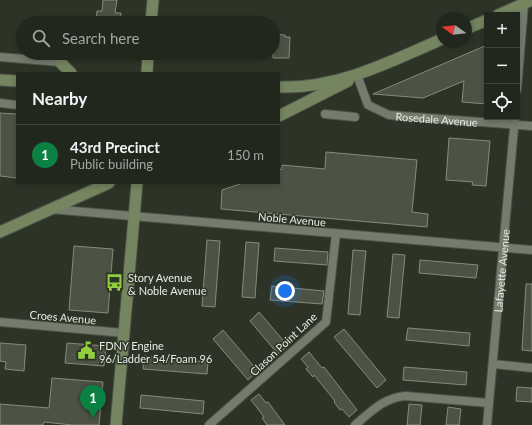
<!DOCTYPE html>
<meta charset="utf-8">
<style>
:root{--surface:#22271d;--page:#2e332a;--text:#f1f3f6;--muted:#a2a5a4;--line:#3f443b;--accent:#0b8043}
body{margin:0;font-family:Lato,sans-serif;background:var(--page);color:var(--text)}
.controls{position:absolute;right:12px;top:12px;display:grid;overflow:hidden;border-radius:0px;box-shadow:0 2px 6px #0003}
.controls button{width:36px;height:36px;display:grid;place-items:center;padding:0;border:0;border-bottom:1px solid var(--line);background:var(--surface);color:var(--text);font:20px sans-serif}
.compass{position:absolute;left:436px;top:12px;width:36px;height:36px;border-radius:50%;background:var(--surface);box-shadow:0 2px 6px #0003;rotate:285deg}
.you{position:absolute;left:285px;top:291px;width:14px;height:14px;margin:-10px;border:3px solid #fff;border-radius:50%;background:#1a73e8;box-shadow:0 0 0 6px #1a73e833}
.badge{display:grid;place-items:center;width:26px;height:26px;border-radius:50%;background:var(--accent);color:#fff;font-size:13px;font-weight:700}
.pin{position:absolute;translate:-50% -33px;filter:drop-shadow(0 1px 2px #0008)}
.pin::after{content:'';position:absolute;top:21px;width:14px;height:12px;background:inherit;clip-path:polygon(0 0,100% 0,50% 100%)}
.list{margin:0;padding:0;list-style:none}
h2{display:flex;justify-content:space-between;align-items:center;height:52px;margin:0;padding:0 16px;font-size:17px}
h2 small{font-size:13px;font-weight:400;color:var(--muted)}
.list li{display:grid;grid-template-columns:26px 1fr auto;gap:12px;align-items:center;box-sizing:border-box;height:60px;padding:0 16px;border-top:1px solid var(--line)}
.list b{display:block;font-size:15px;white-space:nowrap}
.list p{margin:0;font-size:13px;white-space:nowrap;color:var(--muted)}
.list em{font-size:13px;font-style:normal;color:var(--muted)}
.icon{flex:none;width:22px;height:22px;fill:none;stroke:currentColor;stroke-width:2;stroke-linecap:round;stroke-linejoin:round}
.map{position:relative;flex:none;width:532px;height:425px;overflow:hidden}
.search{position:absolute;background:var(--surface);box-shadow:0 2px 6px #0003;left:16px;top:16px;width:264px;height:44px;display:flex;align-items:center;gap:10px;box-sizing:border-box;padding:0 14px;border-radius:22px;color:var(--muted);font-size:15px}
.panel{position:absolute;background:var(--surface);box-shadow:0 2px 6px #0003;left:16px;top:72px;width:264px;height:112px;border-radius:0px}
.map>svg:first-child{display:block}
.building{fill:#4c5345;stroke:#858c7d}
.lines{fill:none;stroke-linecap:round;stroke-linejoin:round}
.street-casing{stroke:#4c5146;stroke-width:10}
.secondary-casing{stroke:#4c5146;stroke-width:13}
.street{stroke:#747c6d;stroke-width:8}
.secondary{stroke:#748560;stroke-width:11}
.labels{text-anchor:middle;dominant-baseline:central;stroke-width:3;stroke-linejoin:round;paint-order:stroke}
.street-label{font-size:11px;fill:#e7ebe3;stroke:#2d3427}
.poi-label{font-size:11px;fill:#e7ebe3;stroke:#2d3427;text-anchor:start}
</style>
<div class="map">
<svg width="532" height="425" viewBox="0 0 532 425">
<rect width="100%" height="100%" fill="#2d3427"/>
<g class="building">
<polygon points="103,0 117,0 115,13 121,13 120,23 96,23 97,11 102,11"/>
<polygon points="273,34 285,35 285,37 290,37 289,58 273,58"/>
<polygon points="487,45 487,104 462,102 464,81 423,98 373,94"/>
<polygon points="0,113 17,114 17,178 0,176"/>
<polygon points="449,138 490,141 486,186 472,185 473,182 446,180"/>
<polygon points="326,152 417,160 412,212 428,214 427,227 221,209 222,190 243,183 279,183 279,170 282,169 282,165 325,169"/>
<polygon points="207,240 220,241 215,307 202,306"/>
<polygon points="246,242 259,243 255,298 242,297"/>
<polygon points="74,246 113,249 108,313 69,310"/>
<polygon points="275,248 328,252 327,265 274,261"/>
<polygon points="353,250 366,251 360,315 348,314"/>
<polygon points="393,254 405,255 399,318 387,317"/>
<polygon points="420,260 478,265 476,278 419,273"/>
<polygon points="526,284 532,284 532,351 522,350"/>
<polygon points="272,286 324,291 322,304 270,300"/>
<polygon points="259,312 288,346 278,354 250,321"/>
<polygon points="408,328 470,333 469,346 406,340"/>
<polygon points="344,329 386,380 377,388 334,337"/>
<polygon points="223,330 258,371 248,380 213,339"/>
<polygon points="0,343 26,345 24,371 5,369 6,362 0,361"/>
<polygon points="67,343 106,346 104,366 65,363"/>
<polygon points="309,352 322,368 324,367 357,410 349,417 342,409 340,410 334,402 335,401 314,375 313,377 306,369 308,367 301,359"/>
<polygon points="144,356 208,362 207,374 143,369"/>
<polygon points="404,367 467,372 466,385 403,380"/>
<polygon points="52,378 103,382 99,425 72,425 44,422 43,425 0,425 0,404 49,408"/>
<polygon points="517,387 532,388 532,402 516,401"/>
<polygon points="259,394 266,403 268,402 285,425 267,425 262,418 264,417 251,400"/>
<polygon points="141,395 204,401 203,414 140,408"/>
<polygon points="409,404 422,405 420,425 407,425"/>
<polygon points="448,407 461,409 459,425 446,425"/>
</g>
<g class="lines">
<defs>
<g id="street">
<polyline points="0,57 60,62"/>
<path id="s1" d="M357 75 368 105 389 115 532 126"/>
<polyline points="517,90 524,4"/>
<polyline points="0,103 17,105"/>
<polyline points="325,114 355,117"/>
<polyline points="50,209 532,250"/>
<polyline points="0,322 124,333"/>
<polyline points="493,364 532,368"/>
<polyline points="209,425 326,322 336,234"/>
<path d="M355 425C371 412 383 398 405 396L489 403"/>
<path id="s2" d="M487 425 515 117"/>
</g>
<g id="secondary">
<polyline points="498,15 532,0"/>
<polyline points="151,23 153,0"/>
<polyline points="466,29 487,20"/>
<polyline points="60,62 71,73"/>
<polyline points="147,73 148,53"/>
<polyline points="0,80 17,81"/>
<path d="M279 87C337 89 390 62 442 39"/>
<polyline points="279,116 348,81"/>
<polyline points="0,232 109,183"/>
<polyline points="116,425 137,183"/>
</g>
</defs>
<use href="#street" class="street-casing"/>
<use href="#secondary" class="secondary-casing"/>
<use href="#street" class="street"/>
<use href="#secondary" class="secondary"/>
</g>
<defs>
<symbol id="bus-bare" viewBox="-9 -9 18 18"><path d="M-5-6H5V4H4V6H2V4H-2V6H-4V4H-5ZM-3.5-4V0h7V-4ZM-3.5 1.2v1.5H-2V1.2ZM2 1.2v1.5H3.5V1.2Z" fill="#92cd3e" stroke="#2d3427" stroke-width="2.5" paint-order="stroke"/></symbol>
<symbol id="civic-bare" viewBox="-9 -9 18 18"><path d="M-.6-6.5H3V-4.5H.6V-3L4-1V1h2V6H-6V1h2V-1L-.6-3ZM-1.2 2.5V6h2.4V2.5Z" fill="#92cd3e" stroke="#2d3427" stroke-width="2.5" paint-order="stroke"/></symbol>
</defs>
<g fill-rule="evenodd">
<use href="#bus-bare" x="102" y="270" width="25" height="25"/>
<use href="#civic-bare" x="74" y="338" width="25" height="25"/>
</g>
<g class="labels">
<g class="street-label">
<text stroke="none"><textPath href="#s1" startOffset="103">Rosedale Avenue</textPath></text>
<text transform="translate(292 219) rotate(5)">Noble Avenue</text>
<text stroke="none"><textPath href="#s2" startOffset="155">Lafayette Avenue</textPath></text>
<text transform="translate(63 317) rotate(5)">Croes Avenue</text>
<text transform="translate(283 344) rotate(-43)">Clason Point Lane</text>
</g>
<g class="poi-label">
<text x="128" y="277">Story Avenue<tspan x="128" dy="13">&amp; Noble Avenue</tspan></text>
<text x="99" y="345">FDNY Engine<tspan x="99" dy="13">96/Ladder 54/Foam 96</tspan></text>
</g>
</g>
</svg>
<div class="controls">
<button>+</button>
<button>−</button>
<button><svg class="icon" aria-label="locate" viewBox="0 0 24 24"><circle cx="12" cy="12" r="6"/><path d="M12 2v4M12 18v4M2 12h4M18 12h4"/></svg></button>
</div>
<svg class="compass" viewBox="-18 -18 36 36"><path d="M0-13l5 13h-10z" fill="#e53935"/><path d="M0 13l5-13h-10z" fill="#a2a5a4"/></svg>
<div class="you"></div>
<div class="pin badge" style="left:93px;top:418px">1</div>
<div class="search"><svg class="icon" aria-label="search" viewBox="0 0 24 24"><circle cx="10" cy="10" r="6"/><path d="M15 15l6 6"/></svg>Search here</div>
<section class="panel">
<h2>Nearby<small></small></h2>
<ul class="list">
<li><span class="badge">1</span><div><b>43rd Precinct</b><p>Public building</p></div><em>150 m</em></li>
</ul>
</section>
</div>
